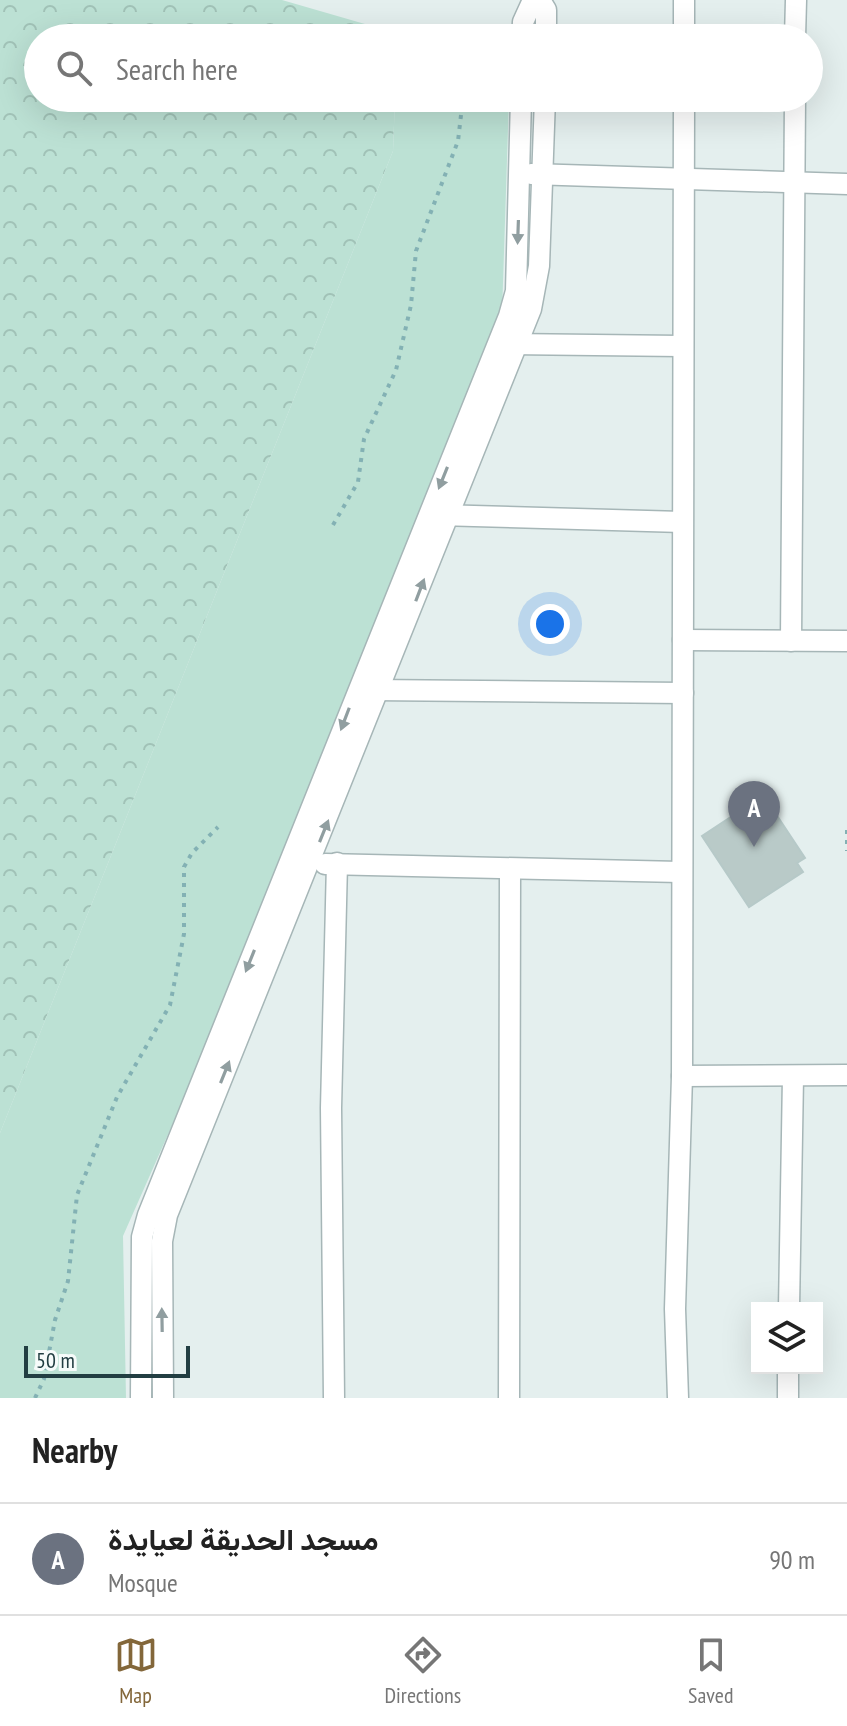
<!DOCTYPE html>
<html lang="en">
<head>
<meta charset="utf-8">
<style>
  body { margin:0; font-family:"PT Sans Narrow",Vazirmatn,sans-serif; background:#f2f2f2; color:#222 }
  .controls { position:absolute; right:24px; bottom:24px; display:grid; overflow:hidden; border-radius:0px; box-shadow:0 8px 32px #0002 }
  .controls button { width:72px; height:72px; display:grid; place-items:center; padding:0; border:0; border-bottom:2px solid #e0e0e0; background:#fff; color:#222; font:40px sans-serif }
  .scale { position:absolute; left:24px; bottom:20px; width:166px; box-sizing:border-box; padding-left:8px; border:4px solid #223e42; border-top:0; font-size:22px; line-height:28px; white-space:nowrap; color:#223e42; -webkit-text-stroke:6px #f6fbfa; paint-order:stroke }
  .you { position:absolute; left:550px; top:624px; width:28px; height:28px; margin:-20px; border:6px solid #fff; border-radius:50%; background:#1a73e8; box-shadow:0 0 0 12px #1a73e833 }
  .badge { display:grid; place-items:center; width:52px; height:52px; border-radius:50%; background:#83673a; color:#fff; font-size:26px; font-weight:700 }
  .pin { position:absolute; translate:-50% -66px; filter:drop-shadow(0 2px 4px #0008) }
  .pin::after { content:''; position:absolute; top:42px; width:28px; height:24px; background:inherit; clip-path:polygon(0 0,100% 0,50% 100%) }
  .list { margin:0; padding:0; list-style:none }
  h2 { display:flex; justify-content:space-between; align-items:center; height:104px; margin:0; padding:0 32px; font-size:34px }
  h2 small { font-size:26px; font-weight:400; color:#767676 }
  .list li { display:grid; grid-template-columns:52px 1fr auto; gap:24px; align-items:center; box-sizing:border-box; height:112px; padding:0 32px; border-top:2px solid #e0e0e0 }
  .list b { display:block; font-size:30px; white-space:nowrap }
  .list p { margin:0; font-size:26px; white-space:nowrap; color:#767676 }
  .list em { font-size:26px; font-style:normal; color:#767676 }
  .icon { flex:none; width:44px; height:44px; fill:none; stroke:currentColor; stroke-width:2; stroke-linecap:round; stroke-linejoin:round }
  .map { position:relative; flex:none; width:847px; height:1398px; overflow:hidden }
  .search { position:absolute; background:#fff; box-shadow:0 8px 32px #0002; left:24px; right:24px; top:24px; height:88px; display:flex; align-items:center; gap:20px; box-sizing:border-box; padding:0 28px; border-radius:44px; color:#767676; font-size:30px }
  .sheet { height:216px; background:#fff }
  nav { display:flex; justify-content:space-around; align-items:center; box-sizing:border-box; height:112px; border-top:2px solid #e0e0e0; background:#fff; font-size:22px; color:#767676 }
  nav a { display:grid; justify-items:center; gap:4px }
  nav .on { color:#83673a }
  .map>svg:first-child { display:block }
</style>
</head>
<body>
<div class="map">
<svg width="847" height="1398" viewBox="0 0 847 1398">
  <defs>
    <pattern id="forest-crowns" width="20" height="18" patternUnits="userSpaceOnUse" patternTransform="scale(2)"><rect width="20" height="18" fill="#bce1d4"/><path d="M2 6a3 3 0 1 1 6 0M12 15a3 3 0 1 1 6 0" fill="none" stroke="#a1c2b7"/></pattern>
  </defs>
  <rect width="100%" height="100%" fill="#e4efee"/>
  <polygon fill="url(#forest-crowns)" points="0,0 282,0 396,33 396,38 38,38 38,98 395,98 393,151 0,1133"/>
  <polygon fill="#bce1d4" points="395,98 509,98 502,314 270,904 123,1236 126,1398 0,1398 0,1133 393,151"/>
  <polygon fill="#b9cac8" stroke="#b6c9c8" stroke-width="2" points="755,801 760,807 768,802 805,858 797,863 803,872 749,907 702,836"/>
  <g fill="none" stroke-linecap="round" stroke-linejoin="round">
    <g stroke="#a6b6b7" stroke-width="23">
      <g id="street">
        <polyline points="540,0 546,10 546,38"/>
        <polyline points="522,38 523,22 533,0"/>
        <polyline points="684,38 684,0"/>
        <polyline points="795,38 796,0"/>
        <polyline points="531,174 847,184"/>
        <polyline points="505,344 681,346"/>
        <polyline points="438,515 682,522"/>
        <polyline points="683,640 847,641"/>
        <polyline points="791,641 795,98"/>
        <polyline points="371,690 683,693"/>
        <polyline points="325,864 680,872"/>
        <polyline points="682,1076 847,1075"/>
        <polyline points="789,1308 793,1077"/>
        <polyline points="141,1398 142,1237 148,1215 509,316 516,291 521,98"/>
        <polyline points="163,1398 162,1241 167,1215 531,309 539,266 545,98"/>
        <polyline points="334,1398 331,1108 337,863"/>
        <polyline points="509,1398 510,870"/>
        <polyline points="678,1398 675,1309 682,1076 684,98"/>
        <polyline points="788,1398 788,1368"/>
      </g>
    </g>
    <g stroke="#83b1b4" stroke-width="4" stroke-dasharray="4 6" stroke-linecap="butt">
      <polyline points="333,525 358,482 364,439 396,370 411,305 416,251 458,141 463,98"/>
      <polyline points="847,830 847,851"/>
      <polyline points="35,1398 44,1379 55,1320 68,1281 77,1195 117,1097 170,1005 184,934 184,867 192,853 218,827"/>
    </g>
    <use href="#street" stroke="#fff" stroke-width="20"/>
  </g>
  <defs><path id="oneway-solid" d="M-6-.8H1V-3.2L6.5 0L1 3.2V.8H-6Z" transform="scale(2)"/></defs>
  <g fill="#909ea0">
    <use href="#oneway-solid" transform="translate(518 232) rotate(92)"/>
    <use href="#oneway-solid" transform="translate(443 478) rotate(112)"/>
    <use href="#oneway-solid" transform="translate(420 590) rotate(-69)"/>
    <use href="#oneway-solid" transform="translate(345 719) rotate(111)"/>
    <use href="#oneway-solid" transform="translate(324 831) rotate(-68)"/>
    <use href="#oneway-solid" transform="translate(250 961) rotate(112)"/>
    <use href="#oneway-solid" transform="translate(225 1072) rotate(-68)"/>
    <use href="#oneway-solid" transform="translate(162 1320) rotate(-91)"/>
  </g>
</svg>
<div class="controls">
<button><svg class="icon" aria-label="layers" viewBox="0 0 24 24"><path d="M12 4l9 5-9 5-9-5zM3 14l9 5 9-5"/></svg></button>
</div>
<div class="scale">50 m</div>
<div class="you"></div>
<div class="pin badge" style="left:754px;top:847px;background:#6b7280">A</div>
<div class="search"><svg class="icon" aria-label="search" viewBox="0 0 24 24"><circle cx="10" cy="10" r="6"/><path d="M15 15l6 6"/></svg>Search here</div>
</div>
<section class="sheet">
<h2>Nearby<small></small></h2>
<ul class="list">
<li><span class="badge" style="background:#6b7280">A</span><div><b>مسجد الحديقة لعيايدة</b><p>Mosque</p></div><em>90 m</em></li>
</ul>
</section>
<nav>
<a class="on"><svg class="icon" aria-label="map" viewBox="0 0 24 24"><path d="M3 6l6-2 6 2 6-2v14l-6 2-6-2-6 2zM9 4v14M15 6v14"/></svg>Map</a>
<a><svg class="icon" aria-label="directions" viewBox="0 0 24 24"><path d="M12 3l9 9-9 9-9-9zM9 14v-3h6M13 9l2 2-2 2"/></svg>Directions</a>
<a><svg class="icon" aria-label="saved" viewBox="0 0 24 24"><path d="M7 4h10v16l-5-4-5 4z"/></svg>Saved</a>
</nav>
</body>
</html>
